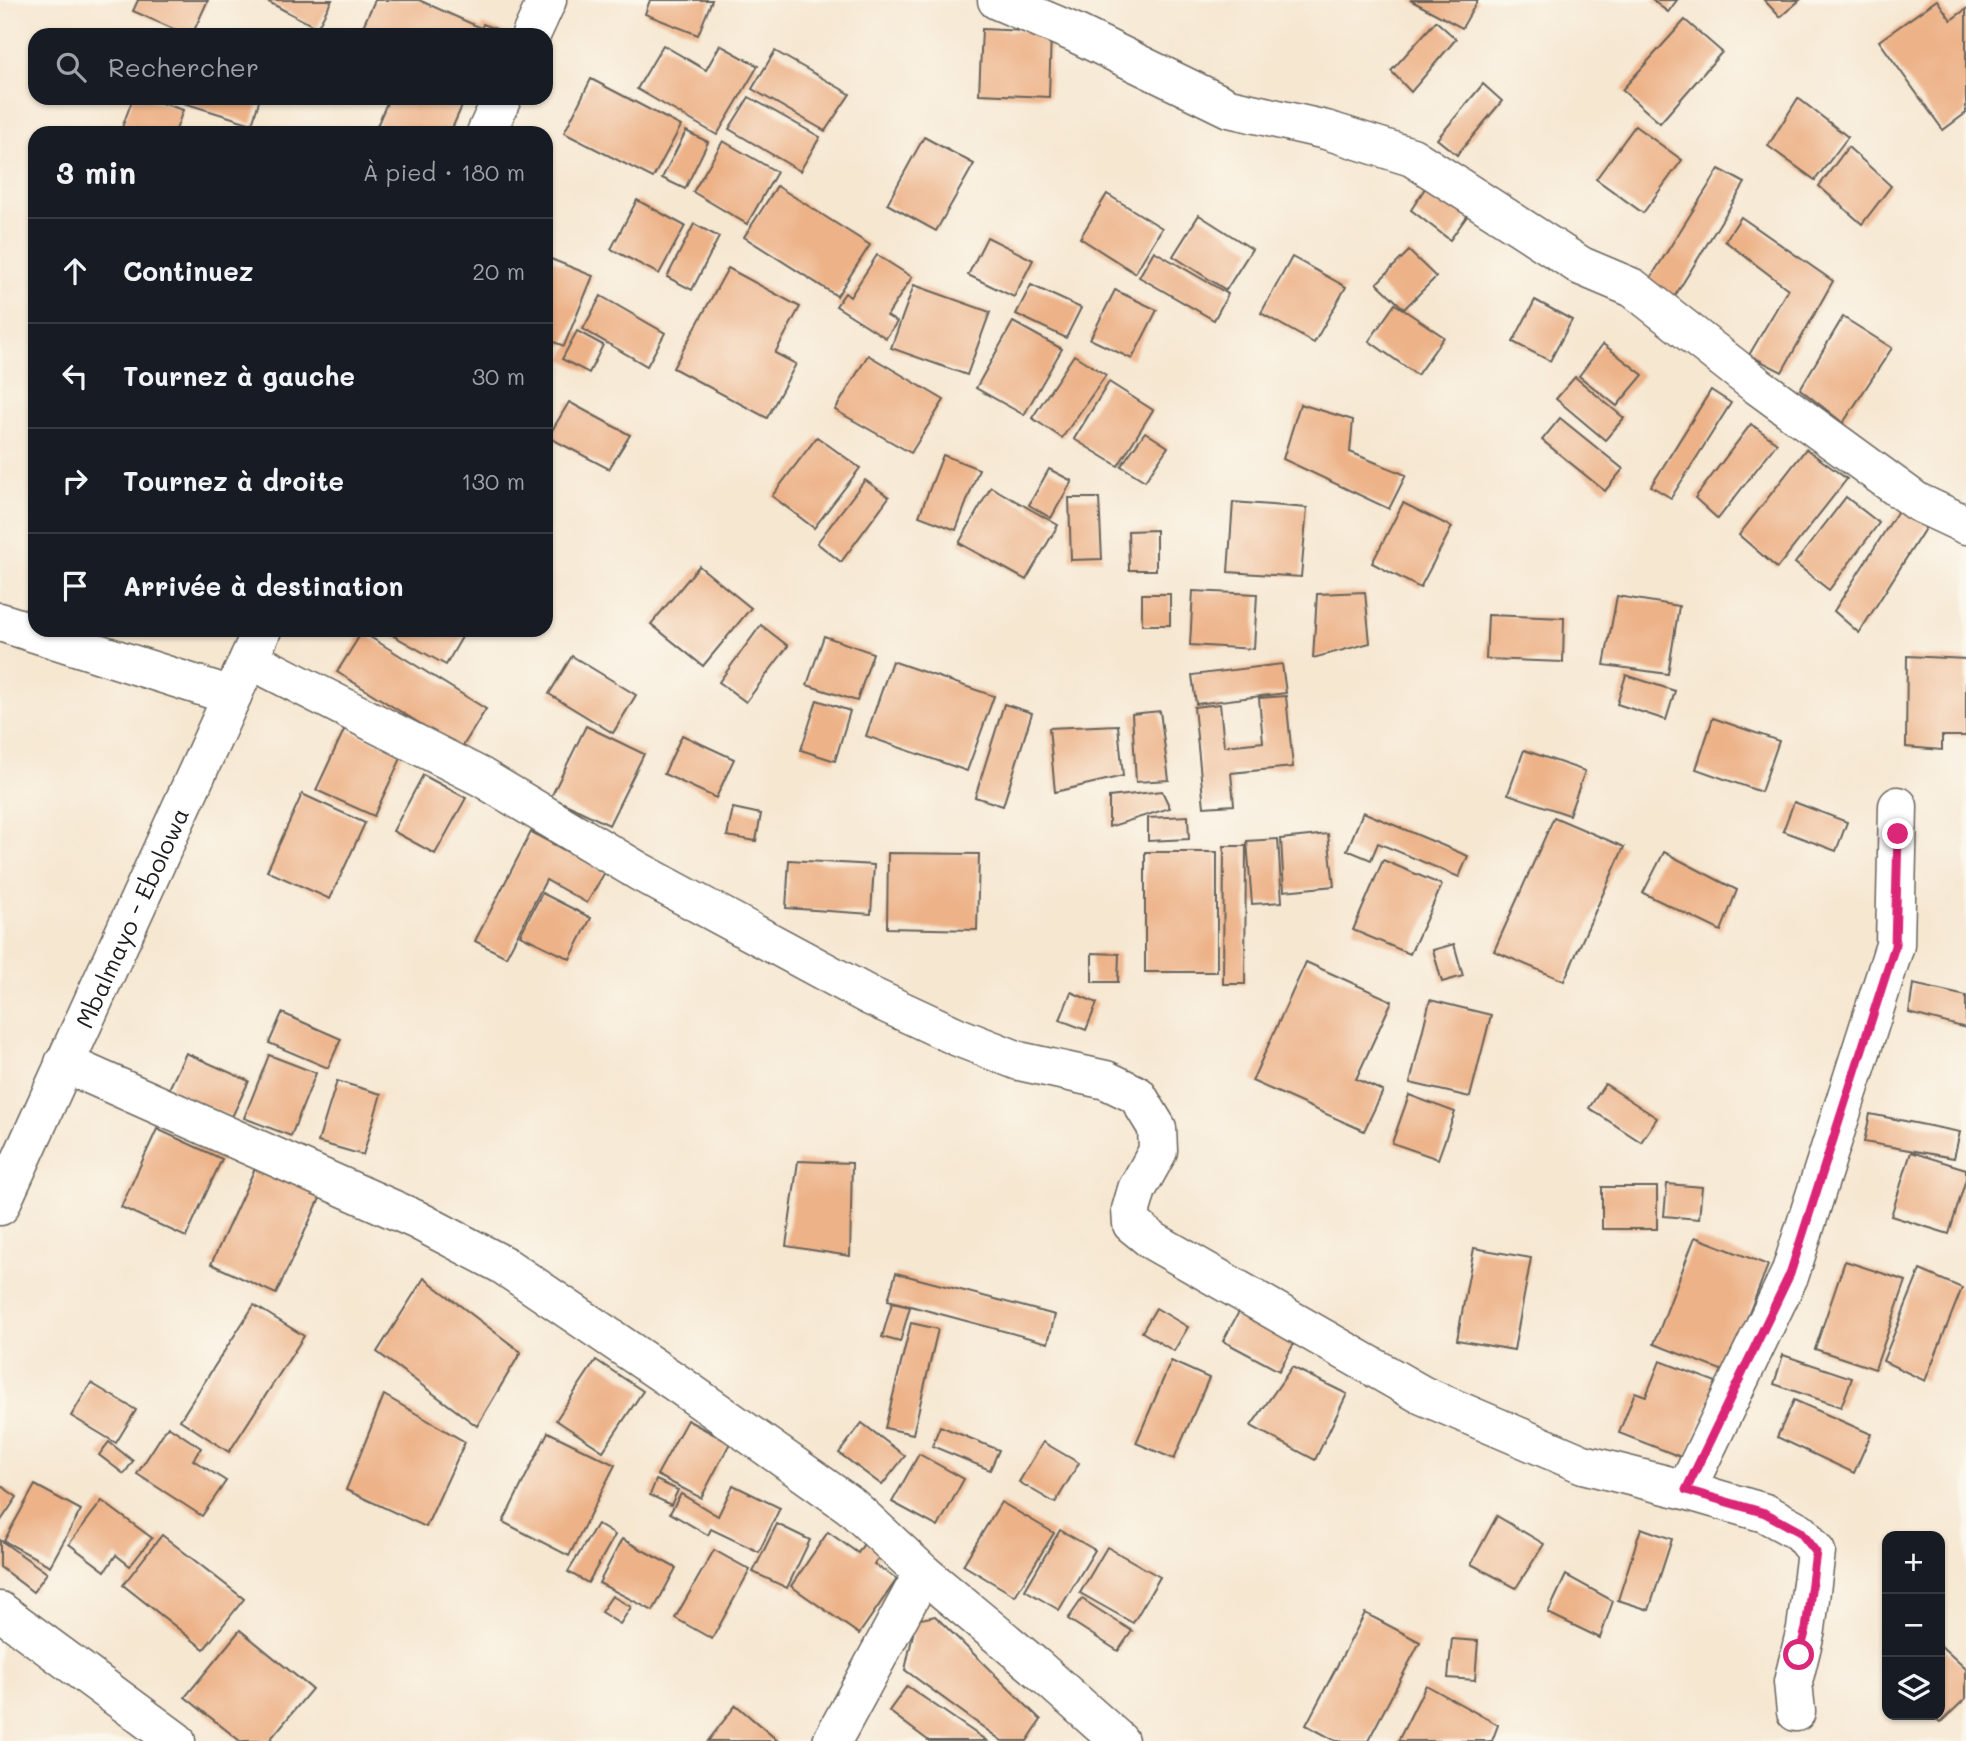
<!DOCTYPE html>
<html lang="fr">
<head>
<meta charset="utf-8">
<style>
  body { margin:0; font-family:Mali,sans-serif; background:#20242c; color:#f1f3f6 }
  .controls { position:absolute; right:21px; bottom:21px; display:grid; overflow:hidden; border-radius:14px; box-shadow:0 2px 5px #0004 }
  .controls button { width:63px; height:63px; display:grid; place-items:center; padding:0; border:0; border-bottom:2px solid #363941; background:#171b24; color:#f1f3f6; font:35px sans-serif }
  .stop { position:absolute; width:21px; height:21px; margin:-16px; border:5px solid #db2777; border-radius:50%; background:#fff }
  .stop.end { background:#db2777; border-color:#fff; box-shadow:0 2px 7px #0008 }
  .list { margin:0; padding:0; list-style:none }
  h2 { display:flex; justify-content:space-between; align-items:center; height:91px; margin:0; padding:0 28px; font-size:30px }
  h2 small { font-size:23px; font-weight:400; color:#9ea1a6 }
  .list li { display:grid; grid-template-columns:46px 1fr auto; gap:21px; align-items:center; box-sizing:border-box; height:105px; padding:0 28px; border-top:2px solid #363941 }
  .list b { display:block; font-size:26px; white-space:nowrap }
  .list em { font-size:23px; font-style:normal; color:#9ea1a6 }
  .icon { flex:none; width:38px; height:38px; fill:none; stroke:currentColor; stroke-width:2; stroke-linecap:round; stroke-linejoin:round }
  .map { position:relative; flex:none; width:1966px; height:1741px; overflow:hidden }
  .search { position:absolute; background:#171b24; box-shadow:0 2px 5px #0004; left:28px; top:28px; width:525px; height:77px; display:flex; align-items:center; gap:18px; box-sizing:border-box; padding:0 24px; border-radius:21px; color:#9ea1a6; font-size:26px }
  .panel { position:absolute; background:#171b24; box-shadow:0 2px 5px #0004; left:28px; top:126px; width:525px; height:511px; border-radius:21px }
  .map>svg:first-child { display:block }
</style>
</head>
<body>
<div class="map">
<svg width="1966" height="1741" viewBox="0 0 1966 1741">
  <rect width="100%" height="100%" fill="#fbf7ec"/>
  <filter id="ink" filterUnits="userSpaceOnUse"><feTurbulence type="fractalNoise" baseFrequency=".0143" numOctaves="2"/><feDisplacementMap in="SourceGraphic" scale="14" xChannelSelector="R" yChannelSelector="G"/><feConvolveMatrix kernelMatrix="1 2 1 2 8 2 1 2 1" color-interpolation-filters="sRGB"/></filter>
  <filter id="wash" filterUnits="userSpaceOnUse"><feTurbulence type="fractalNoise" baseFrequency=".00686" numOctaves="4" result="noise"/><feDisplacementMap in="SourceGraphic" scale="28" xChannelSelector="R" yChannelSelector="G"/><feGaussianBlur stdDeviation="1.57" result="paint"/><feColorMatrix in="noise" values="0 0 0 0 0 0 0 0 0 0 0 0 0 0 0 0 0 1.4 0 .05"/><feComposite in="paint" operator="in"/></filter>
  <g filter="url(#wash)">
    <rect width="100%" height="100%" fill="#f6e7d1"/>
    <g id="blocks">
      <g fill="#edb288">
        <polygon points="138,0 208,0 192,35 187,35 133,11"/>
        <polygon points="265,0 332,0 317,28"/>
        <polygon points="375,0 419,0 481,28 477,35 359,35"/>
        <polygon points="650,0 712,0 698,35 645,14"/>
        <polygon points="1410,0 1478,0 1462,28"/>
        <polygon points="1652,0 1677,0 1668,12"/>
        <polygon points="1764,0 1800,0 1780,17"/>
        <polygon points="1937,0 1951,20 1966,9 1966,113 1943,130 1879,41"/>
        <polygon points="1685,20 1722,52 1660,123 1622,90"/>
        <polygon points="1436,21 1456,39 1411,92 1391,71"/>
        <polygon points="483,24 511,35 479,35"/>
        <polygon points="982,29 1051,32 1049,97 979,94"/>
        <polygon points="663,45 706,70 720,45 758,66 717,135 637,89"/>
        <polygon points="775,51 850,94 825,131 752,89"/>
        <polygon points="591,79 681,126 653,178 564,133"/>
        <polygon points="1483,84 1502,101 1457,155 1437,139"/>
        <polygon points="749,97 820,137 800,171 729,129"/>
        <polygon points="133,98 146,98 183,110 175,133 120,133"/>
        <polygon points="186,98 260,98 252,124 184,103"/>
        <polygon points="389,98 443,98 462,106 450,133 374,133"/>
        <polygon points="1798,98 1848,137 1815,180 1768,146"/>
        <polygon points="1635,126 1682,160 1643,213 1596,179"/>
        <polygon points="686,131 708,142 685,189 662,178"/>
        <polygon points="924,137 974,164 936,231 887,204"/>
        <polygon points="723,141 777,172 747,224 693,192"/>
        <polygon points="1848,147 1891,186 1862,224 1819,186"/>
        <polygon points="1719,169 1745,183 1673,299 1648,282"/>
        <polygon points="1429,182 1470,212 1450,240 1411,210"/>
        <polygon points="777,186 870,245 837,296 744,237"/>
        <polygon points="1107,194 1162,228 1135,273 1080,238"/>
        <polygon points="637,200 685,226 659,274 611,249"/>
        <polygon points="1199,215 1252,249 1226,290 1173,256"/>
        <polygon points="1741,217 1833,281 1782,372 1749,355 1788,289 1725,241"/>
        <polygon points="694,224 719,237 692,290 667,277"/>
        <polygon points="987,237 1033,260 1014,297 968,275"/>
        <polygon points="1154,251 1228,294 1214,320 1139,277"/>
        <polygon points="1409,251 1436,277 1404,309 1377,283"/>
        <polygon points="877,255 912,277 887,316 897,322 886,338 836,306 845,293 850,297"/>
        <polygon points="546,257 593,276 564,346 546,339"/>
        <polygon points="1292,257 1346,287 1314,343 1261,313"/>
        <polygon points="728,268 800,307 775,353 796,364 767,418 673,368"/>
        <polygon points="914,285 990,312 967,375 891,348"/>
        <polygon points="1031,285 1081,308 1066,338 1016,314"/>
        <polygon points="1115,290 1157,310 1132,359 1090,339"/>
        <polygon points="601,296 665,333 647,366 583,329"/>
        <polygon points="1535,300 1572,320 1550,361 1513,342"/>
        <polygon points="1395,304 1444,337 1417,375 1369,341"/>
        <polygon points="1843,317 1892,348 1843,423 1800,389"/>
        <polygon points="1013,322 1062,349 1024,415 976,388"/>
        <polygon points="577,331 603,345 589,373 562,359"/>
        <polygon points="1603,344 1643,375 1617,406 1579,376"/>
        <polygon points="868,355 944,400 911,453 835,410"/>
        <polygon points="1074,355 1106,375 1062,438 1032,418"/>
        <polygon points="1575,377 1624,418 1605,440 1556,399"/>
        <polygon points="1109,382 1153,410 1118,466 1074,439"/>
        <polygon points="1711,390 1731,403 1671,498 1651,486"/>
        <polygon points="569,402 630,435 609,469 548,437"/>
        <polygon points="1300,404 1353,420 1350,452 1406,475 1389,509 1283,459"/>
        <polygon points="1560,418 1623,469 1605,491 1542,440"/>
        <polygon points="1751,424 1777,443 1718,519 1695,498"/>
        <polygon points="1145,432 1168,447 1145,481 1121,466"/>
        <polygon points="817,437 860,468 814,528 772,496"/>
        <polygon points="1806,449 1847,479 1777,568 1739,535"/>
        <polygon points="943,455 979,469 956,530 919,516"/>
        <polygon points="1049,469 1072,481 1051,518 1029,505"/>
        <polygon points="865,480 889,497 841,562 817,543"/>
        <polygon points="991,487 1058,525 1026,580 959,543"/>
        <polygon points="1846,497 1879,523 1829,590 1795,563"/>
        <polygon points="1069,498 1099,498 1102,559 1071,560"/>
        <polygon points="1233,502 1307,508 1301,577 1228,572"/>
        <polygon points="1403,503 1452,527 1420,588 1372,563"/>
        <polygon points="1901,506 1929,522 1859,633 1834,611"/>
        <polygon points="1156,530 1156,570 1129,570 1128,531"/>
        <polygon points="699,566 751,608 703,666 651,624"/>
        <polygon points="1193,591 1257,594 1254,649 1190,645"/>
        <polygon points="1365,592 1370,643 1313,658 1317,594"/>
        <rect x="1142" y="594" width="28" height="31"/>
        <polygon points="1617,596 1679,606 1668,674 1604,665"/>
        <polygon points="1488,615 1564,618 1563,662 1486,659"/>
        <polygon points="761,625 788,646 746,702 719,682"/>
        <polygon points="397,630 466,630 446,665 394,636"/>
        <polygon points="362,632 486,709 461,749 337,672"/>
        <polygon points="824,636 873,653 857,701 807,685"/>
        <polygon points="572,656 636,695 613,733 549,694"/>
        <polygon points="1907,656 1966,659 1966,736 1942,736 1942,750 1906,747"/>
        <polygon points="892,661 994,696 967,771 866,736"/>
        <polygon points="1282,664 1286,693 1196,704 1192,675"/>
        <polygon points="1626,675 1675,691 1666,720 1617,704"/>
        <polygon points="1286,696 1293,767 1231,773 1234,805 1204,807 1194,707 1220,704 1224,746 1263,742 1259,698"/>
        <polygon points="817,700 850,711 835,761 801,750"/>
        <polygon points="1004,704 1032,713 1003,806 975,797"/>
        <polygon points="1160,711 1169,780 1136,782 1132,714"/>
        <polygon points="1713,718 1779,741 1761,792 1696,769"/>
        <polygon points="1118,725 1123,776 1055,792 1049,728"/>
        <polygon points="586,726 644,754 609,825 551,797"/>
        <polygon points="345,728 403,754 374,816 316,790"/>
        <polygon points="682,735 734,759 716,798 664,774"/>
        <polygon points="1524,750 1585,771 1569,815 1508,794"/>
        <polygon points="423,775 466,798 435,854 393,831"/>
        <polygon points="1162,791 1170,808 1109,827 1109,797"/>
        <polygon points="302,794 365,823 330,899 267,871"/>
        <polygon points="1794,802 1847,822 1836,851 1783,831"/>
        <polygon points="733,808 761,814 756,841 727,836"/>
        <polygon points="1363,812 1468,856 1459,877 1378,843 1371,860 1347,850"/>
        <polygon points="1188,816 1189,839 1148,841 1148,818"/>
        <polygon points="1554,817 1624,847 1564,981 1494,951"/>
        <polygon points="531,832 605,872 587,903 546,880 506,957 475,941"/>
        <polygon points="1328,834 1334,886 1284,891 1281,839"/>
        <polygon points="1278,839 1282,902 1252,904 1247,841"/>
        <polygon points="1224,846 1246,846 1245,984 1223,984"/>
        <rect x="1145" y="852" width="72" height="120"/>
        <polygon points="1664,852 1737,890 1721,931 1643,893"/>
        <polygon points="888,853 979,854 977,930 887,928"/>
        <polygon points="789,860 874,865 871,914 786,908"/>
        <polygon points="1383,860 1442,885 1410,954 1353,930"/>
        <polygon points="542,893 591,918 570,959 520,935"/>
        <polygon points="1454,944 1463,976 1442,982 1433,950"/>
        <polygon points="1092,953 1119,954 1118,982 1092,982"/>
        <polygon points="1306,962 1392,1001 1356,1079 1383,1091 1364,1131 1252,1081"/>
        <polygon points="1913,984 1966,996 1966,1028 1909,1013"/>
        <polygon points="1071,992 1097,1003 1086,1030 1060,1020"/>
        <polygon points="1430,1000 1491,1015 1470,1097 1410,1083"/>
        <polygon points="282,1013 341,1039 328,1068 269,1043"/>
        <polygon points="186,1053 249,1081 232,1117 169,1089"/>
        <polygon points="269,1055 316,1073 291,1136 244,1118"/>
        <polygon points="337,1081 381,1094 363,1155 318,1142"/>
        <polygon points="1605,1084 1657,1118 1641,1142 1589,1108"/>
        <polygon points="1409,1095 1455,1112 1438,1159 1392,1143"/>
        <polygon points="1870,1114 1960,1132 1954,1158 1864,1142"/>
        <polygon points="157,1129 222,1159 186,1237 121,1207"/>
        <polygon points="1911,1152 1966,1169 1966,1179 1949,1234 1891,1216"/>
        <polygon points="798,1161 852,1163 850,1256 786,1246"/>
        <polygon points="257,1164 322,1194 276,1294 211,1264"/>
        <polygon points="1667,1184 1702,1187 1699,1219 1664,1216"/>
        <rect x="1602" y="1187" width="55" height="42"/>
        <polygon points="1695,1237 1768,1265 1726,1372 1654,1344"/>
        <polygon points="1474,1248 1531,1258 1514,1350 1457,1340"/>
        <polygon points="1845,1261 1906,1281 1875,1369 1815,1349"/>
        <polygon points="1920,1270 1962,1288 1925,1381 1883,1361"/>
        <polygon points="896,1273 1055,1315 1048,1343 888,1300"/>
        <polygon points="424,1278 521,1352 477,1426 377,1352"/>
        <polygon points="892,1303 910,1307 900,1342 882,1337"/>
        <polygon points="254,1305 304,1336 229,1452 180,1420"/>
        <polygon points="1156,1308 1188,1327 1174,1351 1142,1332"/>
        <polygon points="1241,1308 1297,1338 1279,1371 1223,1341"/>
        <polygon points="911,1323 938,1329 913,1434 885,1428"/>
        <polygon points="1783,1355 1852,1378 1841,1407 1774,1384"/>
        <polygon points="596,1360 643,1391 603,1451 556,1420"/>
        <polygon points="1171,1361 1209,1378 1174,1459 1136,1443"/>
        <polygon points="1660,1361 1716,1382 1686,1459 1619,1433 1635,1392 1646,1396"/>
        <polygon points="1292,1367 1347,1394 1315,1460 1251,1426"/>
        <polygon points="91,1383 136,1410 116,1443 71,1416"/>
        <polygon points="384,1395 465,1442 426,1527 346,1490"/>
        <polygon points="1794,1400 1871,1434 1854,1473 1777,1437"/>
        <polygon points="687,1420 730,1443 701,1498 657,1475"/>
        <polygon points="862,1423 905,1456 882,1485 839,1453"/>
        <polygon points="168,1426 201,1448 193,1460 226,1481 202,1516 137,1474"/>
        <polygon points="940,1426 999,1450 990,1470 932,1446"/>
        <polygon points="548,1432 615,1465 569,1556 503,1522"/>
        <polygon points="109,1442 133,1461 124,1474 99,1455"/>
        <polygon points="1043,1442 1079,1463 1055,1503 1019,1482"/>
        <polygon points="919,1454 964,1479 938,1527 892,1502"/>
        <polygon points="656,1480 678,1490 671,1505 650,1495"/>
        <polygon points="0,1485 17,1497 0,1522"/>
        <polygon points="35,1485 81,1510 50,1566 4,1541"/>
        <polygon points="733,1485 780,1508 759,1552 711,1529 708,1535 670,1513 681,1494 718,1516"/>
        <polygon points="102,1501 152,1538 130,1566 116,1555 105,1571 69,1544"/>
        <polygon points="1001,1502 1054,1533 1015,1596 963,1565"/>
        <polygon points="1497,1516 1544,1544 1516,1588 1471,1564"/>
        <polygon points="597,1524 615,1535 588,1583 568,1572"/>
        <polygon points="777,1524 810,1540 787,1588 753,1572"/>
        <polygon points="1641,1528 1672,1539 1649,1610 1618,1600"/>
        <polygon points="1060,1530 1095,1550 1059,1610 1025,1590"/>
        <polygon points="828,1532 858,1553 865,1542 882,1553 874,1564 897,1579 859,1634 791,1586"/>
        <polygon points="162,1535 244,1599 204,1649 123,1585"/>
        <polygon points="622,1539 676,1568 653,1611 599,1583"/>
        <polygon points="0,1540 47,1573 33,1592 0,1567"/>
        <polygon points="1107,1547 1160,1577 1133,1623 1080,1593"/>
        <polygon points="714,1550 750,1570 712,1639 675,1618"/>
        <polygon points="1566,1575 1613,1601 1600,1638 1548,1613"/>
        <polygon points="612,1596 631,1607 620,1624 601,1612"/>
        <polygon points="1082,1599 1132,1631 1118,1651 1068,1619"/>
        <polygon points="1365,1613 1420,1642 1368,1741 1336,1741 1306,1725"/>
        <polygon points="935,1616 1041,1720 1027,1741 1002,1741 905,1670 916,1620"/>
        <polygon points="240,1630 312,1689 269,1741 240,1741 185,1697"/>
        <polygon points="1452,1639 1478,1641 1475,1680 1448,1678"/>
        <polygon points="1940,1645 1966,1669 1966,1698 1940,1723 1930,1715 1940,1715"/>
        <polygon points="1426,1685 1498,1725 1492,1741 1398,1741"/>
        <polygon points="907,1686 987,1741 929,1741 889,1711"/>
        <polygon points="736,1705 778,1741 708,1741"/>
      </g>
    </g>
  </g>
  <g filter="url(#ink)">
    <use href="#blocks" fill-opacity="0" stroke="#68635b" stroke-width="2"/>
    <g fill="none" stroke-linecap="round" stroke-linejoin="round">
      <g stroke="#68635b" stroke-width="41">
        <g id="minor">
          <polyline points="997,0 1075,33 1229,108 1326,130 1412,157 1581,266 1633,288 1754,383 1917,502 1966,525"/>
          <polyline points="0,622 232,696"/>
          <polyline points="249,659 481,777 640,872 870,996 958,1037 1019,1061 1106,1080 1137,1095 1157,1128 1158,1151 1137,1189 1131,1210 1132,1224 1153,1241 1422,1395 1583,1464 1686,1490 1765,1513 1800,1532 1816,1552 1806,1629 1793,1682 1796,1712"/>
          <polyline points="64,1063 417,1220 503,1265 681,1386 851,1506 923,1573 832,1741"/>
          <polyline points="1686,1490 1790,1274 1895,945 1898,806"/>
          <polyline points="923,1573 1035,1666 1119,1741"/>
          <polyline points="0,1611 176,1741"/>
        </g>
      </g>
      <g stroke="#68635b" stroke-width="41">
        <g id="trunk">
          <polyline points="531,35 547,0"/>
          <polyline points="486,133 502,98"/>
          <path id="s1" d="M0,1206l262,-576"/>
        </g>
      </g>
      <use href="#minor" stroke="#fff" stroke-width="38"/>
      <use href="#trunk" stroke="#fff" stroke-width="38"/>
    </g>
  </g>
  <g fill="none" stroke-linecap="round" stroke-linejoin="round" filter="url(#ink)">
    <polyline stroke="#db2777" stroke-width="9" points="1799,1655 1806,1629 1816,1552 1800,1532 1765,1513 1686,1490 1790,1274 1895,946 1898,834"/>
  </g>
  <g text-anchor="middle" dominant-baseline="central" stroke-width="5" stroke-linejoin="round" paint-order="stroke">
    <g font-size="24" fill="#1c1c1c" stroke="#fbf7ec">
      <text stroke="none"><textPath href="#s1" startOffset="317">Mbalmayo - Ebolowa</textPath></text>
    </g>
  </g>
</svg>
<div class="controls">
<button>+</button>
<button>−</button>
<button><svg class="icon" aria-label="layers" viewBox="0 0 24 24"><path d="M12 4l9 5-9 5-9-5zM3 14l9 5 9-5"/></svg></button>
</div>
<div class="stop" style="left:1799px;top:1655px"></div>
<div class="stop end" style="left:1898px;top:834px"></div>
<div class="search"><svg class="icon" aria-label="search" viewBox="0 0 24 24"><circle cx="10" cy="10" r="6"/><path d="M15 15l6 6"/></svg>Rechercher</div>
<section class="panel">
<h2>3 min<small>À pied · 180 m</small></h2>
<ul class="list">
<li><svg class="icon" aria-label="ahead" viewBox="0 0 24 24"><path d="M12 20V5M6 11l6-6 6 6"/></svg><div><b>Continuez</b></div><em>20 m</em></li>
<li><svg class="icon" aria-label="left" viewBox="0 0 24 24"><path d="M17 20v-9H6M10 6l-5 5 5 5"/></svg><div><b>Tournez à gauche</b></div><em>30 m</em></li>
<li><svg class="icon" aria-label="right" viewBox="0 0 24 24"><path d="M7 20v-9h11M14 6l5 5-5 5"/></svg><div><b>Tournez à droite</b></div><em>130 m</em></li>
<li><svg class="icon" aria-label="arrive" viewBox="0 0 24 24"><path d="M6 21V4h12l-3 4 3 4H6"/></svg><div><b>Arrivée à destination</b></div></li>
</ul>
</section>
</div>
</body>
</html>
